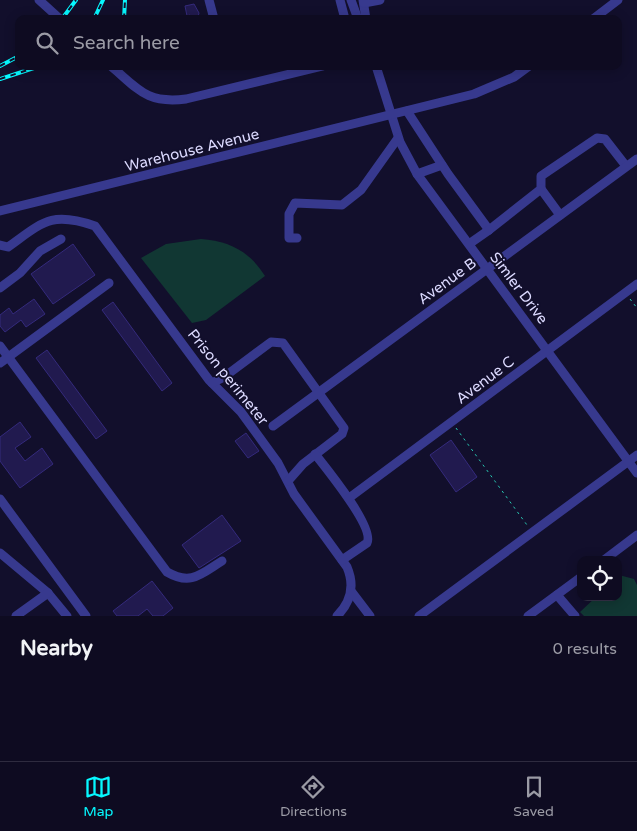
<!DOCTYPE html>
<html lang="en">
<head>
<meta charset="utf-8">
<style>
  body { margin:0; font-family:"Varela Round",sans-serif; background:#17142a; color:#f1f3f6 }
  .controls { position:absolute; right:15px; bottom:15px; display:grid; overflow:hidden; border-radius:10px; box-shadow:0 2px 12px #0003 }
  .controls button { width:45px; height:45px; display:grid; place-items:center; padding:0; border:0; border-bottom:1px solid #2e2b3f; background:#0e0b21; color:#f1f3f6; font:25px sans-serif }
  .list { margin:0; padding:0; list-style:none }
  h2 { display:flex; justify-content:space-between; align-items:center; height:65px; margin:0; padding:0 20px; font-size:21px }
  h2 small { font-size:16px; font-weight:400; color:#9b9ba5 }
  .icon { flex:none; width:28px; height:28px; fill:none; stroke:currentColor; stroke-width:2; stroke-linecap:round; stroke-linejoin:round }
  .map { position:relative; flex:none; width:637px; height:616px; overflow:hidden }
  .search { position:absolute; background:#0e0b21; box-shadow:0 2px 12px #0003; left:15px; right:15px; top:15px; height:55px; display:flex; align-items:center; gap:12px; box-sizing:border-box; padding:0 18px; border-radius:10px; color:#9b9ba5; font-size:19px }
  .sheet { height:145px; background:#0e0b21 }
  nav { display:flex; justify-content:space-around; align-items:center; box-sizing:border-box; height:70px; border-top:1px solid #2e2b3f; background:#0e0b21; font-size:14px; color:#9b9ba5 }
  nav a { display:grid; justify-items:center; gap:2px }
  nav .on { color:#06f8ff }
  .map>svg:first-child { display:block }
</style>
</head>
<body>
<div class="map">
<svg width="637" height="616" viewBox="0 0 637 616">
  <rect width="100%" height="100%" fill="#120f2c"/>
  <g fill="#113733">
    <path d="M201,239c29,2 49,13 64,37l-59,44 -14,3 -51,-65 25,-14z"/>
    <polygon points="619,575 634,579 637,585 637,616 584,616 580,612 596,597 618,597"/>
  </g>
  <g fill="#211a4f" stroke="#342a7c">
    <polygon points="194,4 199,13 198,17 191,18 190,15 187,16 185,6"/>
    <polygon points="73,244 95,275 53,304 31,274"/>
    <polygon points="34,299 45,314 26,327 21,320 5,332 0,326 0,315 9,308 13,314"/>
    <polygon points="113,302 172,383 162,391 102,310"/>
    <polygon points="47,350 107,431 96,439 36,358"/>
    <polygon points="20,422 31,437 15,448 25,461 42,448 53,464 20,488 0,461 0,437"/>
    <polygon points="246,433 259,451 248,458 235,441"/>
    <polygon points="451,440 477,477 456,492 430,455"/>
    <polygon points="222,515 241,541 199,568 182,545"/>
    <polygon points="152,581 173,608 163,616 153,616 147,609 138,616 117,616 113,611"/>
  </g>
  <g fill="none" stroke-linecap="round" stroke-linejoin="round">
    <g stroke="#27c6b1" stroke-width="1" stroke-dasharray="2.5 4" stroke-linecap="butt">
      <polyline points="630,299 637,308"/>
      <polyline points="456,428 527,525"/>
    </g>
    <g stroke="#37398e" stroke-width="9">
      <polyline points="39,0 60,19"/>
      <polyline points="209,0 214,19"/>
      <polyline points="340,0 345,19"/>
      <polyline points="351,0 358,19"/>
      <polyline points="363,0 366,19"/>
      <polyline points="364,3 380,0"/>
      <polyline points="593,19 618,0"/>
      <path d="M111,66c28,24 36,38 75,33l137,-33"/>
      <polyline points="376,66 400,142 417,174 637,473"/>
      <polyline points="407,111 448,174 489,230 541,189 541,176 597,138 605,139 626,166"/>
      <polyline points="417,174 442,165"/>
      <polyline points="541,189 560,215"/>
      <polyline points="0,211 474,94 514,77 529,66"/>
      <polyline points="297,238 289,238 289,214 295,203 342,205 361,190 398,138"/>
      <polyline points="469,244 489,230"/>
      <path d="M0,245l8,2c35,-25 43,-36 87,-21l114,154 32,32 37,51 16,31 53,73c8,19 4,35 -10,49"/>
      <polyline points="0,288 20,273 40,251 61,239"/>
      <path d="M0,346l167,226c24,14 34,2 55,-11"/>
      <polyline points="0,363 109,283"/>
      <polyline points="212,383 224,377 271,342 283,343 344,428 342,434 303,464 288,481"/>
      <polyline points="273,426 637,159"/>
      <path d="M315,454c11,14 60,74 52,89l-25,17"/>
      <polyline points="349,498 637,284"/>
      <polyline points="0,499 86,616"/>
      <polyline points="0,553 48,593 67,616"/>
      <polyline points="604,560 637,535"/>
      <polyline points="351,591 370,616"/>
      <polyline points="557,595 575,616"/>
      <polyline points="16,616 48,593"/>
      <polyline points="419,616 637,455"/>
      <polyline points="528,616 581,577"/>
    </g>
    <g stroke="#06f8ff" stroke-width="4">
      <g id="rail">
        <polyline points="62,19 76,0"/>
        <polyline points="94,19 103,0"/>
        <polyline points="124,19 125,0"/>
        <polyline points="0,66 19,56"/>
        <polyline points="0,79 40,66"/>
      </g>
    </g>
    <use href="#rail" stroke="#120f2c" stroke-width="2" stroke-dasharray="5.5" stroke-linecap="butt"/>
  </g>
  <g text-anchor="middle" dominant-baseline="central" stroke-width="4" stroke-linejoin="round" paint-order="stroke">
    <g font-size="15" fill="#dcdaff" stroke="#120f2c">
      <text transform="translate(192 150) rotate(-14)">Warehouse Avenue</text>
      <text transform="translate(447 281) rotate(-36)">Avenue B</text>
      <text transform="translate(519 288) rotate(53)">Simler Drive</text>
      <text transform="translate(228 377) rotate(51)">Prison perimeter</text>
      <text transform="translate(485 380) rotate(-37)">Avenue C</text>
    </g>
  </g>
</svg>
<div class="controls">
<button><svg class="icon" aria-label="locate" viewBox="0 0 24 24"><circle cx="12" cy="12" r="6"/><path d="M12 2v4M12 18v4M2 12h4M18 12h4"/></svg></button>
</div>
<div class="search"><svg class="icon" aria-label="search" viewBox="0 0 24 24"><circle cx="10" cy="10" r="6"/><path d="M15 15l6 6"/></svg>Search here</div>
</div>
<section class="sheet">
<h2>Nearby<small>0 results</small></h2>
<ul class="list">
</ul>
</section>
<nav>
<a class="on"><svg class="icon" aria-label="map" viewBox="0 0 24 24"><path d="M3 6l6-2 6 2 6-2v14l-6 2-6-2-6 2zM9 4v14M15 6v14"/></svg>Map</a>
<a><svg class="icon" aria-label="directions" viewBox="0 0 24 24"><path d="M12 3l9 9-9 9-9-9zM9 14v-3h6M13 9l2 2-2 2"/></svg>Directions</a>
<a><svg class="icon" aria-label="saved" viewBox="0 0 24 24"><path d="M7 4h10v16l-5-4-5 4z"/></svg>Saved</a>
</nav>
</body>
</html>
